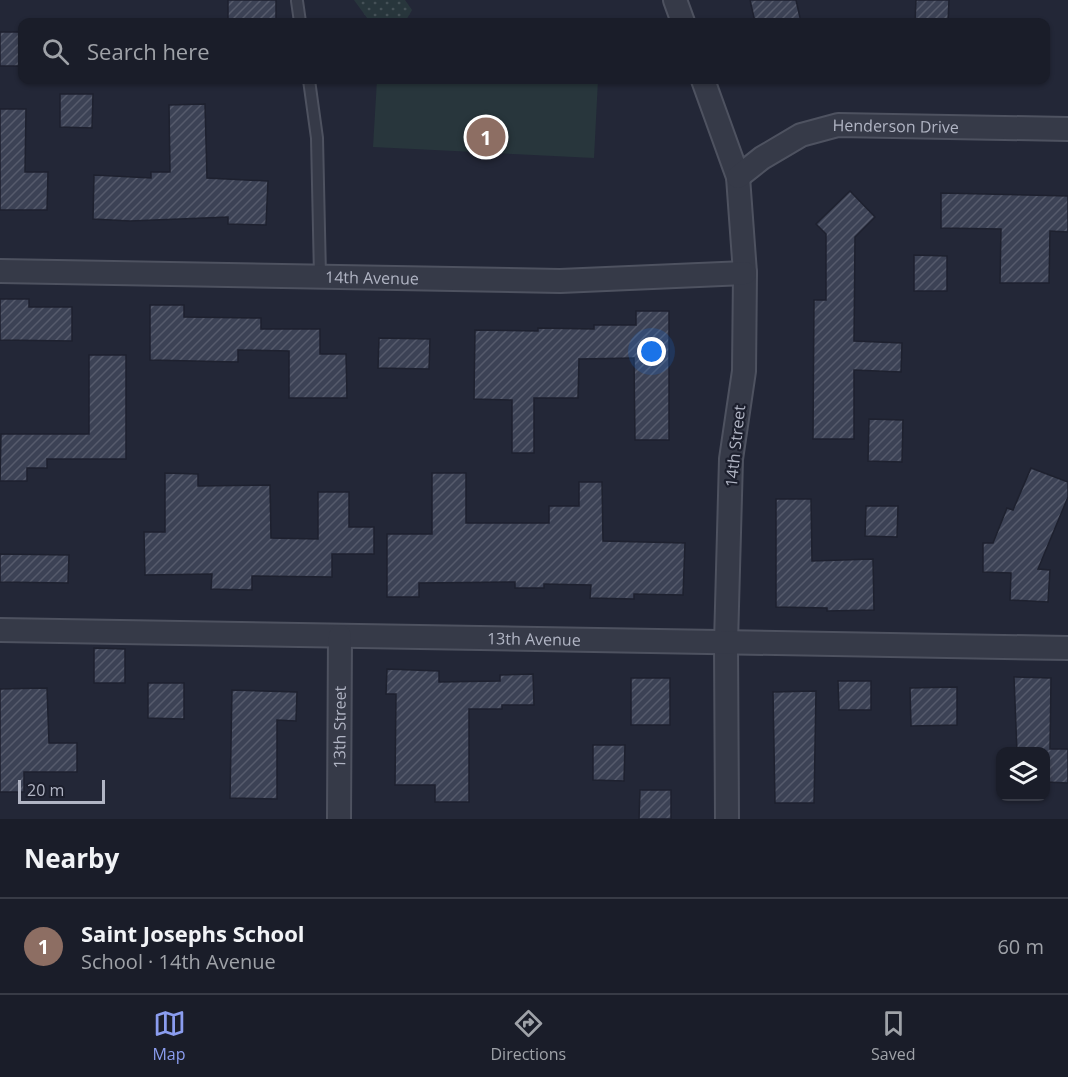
<!DOCTYPE html>
<html lang="en">
<head>
<meta charset="utf-8">
<style>
  body { margin:0; font-family:"Open Sans",sans-serif; background:#232631; color:#f1f3f6 }
  .controls { position:absolute; right:18px; bottom:18px; display:grid; overflow:hidden; border-radius:12px; box-shadow:0 2px 4px #0004 }
  .controls button { width:54px; height:54px; display:grid; place-items:center; padding:0; border:0; border-bottom:2px solid #383b46; background:#1a1d29; color:#f1f3f6; font:30px sans-serif }
  .scale { position:absolute; left:18px; bottom:15px; width:87px; box-sizing:border-box; padding-left:6px; border:3px solid #b1b5c4; border-top:0; font-size:16px; line-height:21px; white-space:nowrap; color:#b1b5c4; -webkit-text-stroke:4px #1c1f2d; paint-order:stroke }
  .you { position:absolute; left:652px; top:352px; width:21px; height:21px; margin:-15px; border:4px solid #fff; border-radius:50%; background:#1a73e8; box-shadow:0 0 0 9px #1a73e833 }
  .badge { display:grid; place-items:center; width:39px; height:39px; border-radius:50%; background:#8b9def; color:#fff; font-size:20px; font-weight:700 }
  .pin { position:absolute; translate:-50% -50%; border:3px solid #fff; box-shadow:0 2px 6px #0006 }
  .list { margin:0; padding:0; list-style:none }
  h2 { display:flex; justify-content:space-between; align-items:center; height:78px; margin:0; padding:0 24px; font-size:26px }
  h2 small { font-size:20px; font-weight:400; color:#9fa2a8 }
  .list li { display:grid; grid-template-columns:39px 1fr auto; gap:18px; align-items:center; box-sizing:border-box; height:96px; padding:0 24px; border-top:2px solid #383b46 }
  .list b { display:block; font-size:22px; white-space:nowrap }
  .list p { margin:0; font-size:20px; white-space:nowrap; color:#9fa2a8 }
  .list em { font-size:20px; font-style:normal; color:#9fa2a8 }
  .icon { flex:none; width:33px; height:33px; fill:none; stroke:currentColor; stroke-width:2; stroke-linecap:round; stroke-linejoin:round }
  .map { position:relative; flex:none; width:1068px; height:819px; overflow:hidden }
  .search { position:absolute; background:#1a1d29; box-shadow:0 2px 4px #0004; left:18px; right:18px; top:18px; height:66px; display:flex; align-items:center; gap:15px; box-sizing:border-box; padding:0 21px; border-radius:12px; color:#9fa2a8; font-size:22px }
  .sheet { height:174px; background:#1a1d29 }
  nav { display:flex; justify-content:space-around; align-items:center; box-sizing:border-box; height:84px; border-top:2px solid #383b46; background:#1a1d29; font-size:16px; color:#9fa2a8 }
  nav a { display:grid; justify-items:center; gap:3px }
  nav .on { color:#8b9def }
  .map>svg:first-child { display:block }
</style>
</head>
<body>
<div class="map">
<svg width="1068" height="819" viewBox="0 0 1068 819">
  <defs>
    <pattern id="grass-dots" width="8" height="8" patternUnits="userSpaceOnUse" patternTransform="scale(1.5)"><rect width="8" height="8" fill="#28363c"/><path d="M2 2h.1M6 6h.1" fill="none" stroke="#455157" stroke-width="1.8" stroke-linecap="round"/></pattern>
    <pattern id="building-hatch" width="6" height="6" patternUnits="userSpaceOnUse" patternTransform="scale(1.5)"><rect width="6" height="6" fill="#3c4255"/><path d="M-1 1l2-2M0 6l6-6M5 7l2-2" fill="none" stroke="#565b6c"/></pattern>
  </defs>
  <rect width="100%" height="100%" fill="#232737"/>
  <polygon fill="url(#grass-dots)" points="354,0 405,0 412,10 405,22 370,22"/>
  <polygon fill="#28363c" points="377,80 598,80 594,158 373,147"/>
  <g fill="url(#building-hatch)" stroke="#1e212f" stroke-width="1.5">
    <rect x="228" y="0" width="48" height="22"/>
    <polygon points="750,0 796,0 801,22 755,22"/>
    <polygon points="916,0 949,0 948,22 915,22"/>
    <rect x="0" y="32" width="22" height="34"/>
    <polygon points="60,94 93,94 92,128 60,127"/>
    <polygon points="205,104 207,178 268,181 266,225 228,224 228,217 130,221 93,219 94,175 151,178 151,172 170,172 169,105"/>
    <polygon points="0,109 26,109 25,172 48,172 47,210 0,210"/>
    <polygon points="850,191 875,217 855,237 854,341 902,343 901,372 854,370 854,439 813,439 814,300 826,300 826,234 816,224"/>
    <polygon points="941,193 1068,196 1068,232 1050,231 1049,283 1000,283 1001,229 941,228"/>
    <polygon points="914,255 947,256 947,291 914,291"/>
    <polygon points="0,299 29,299 29,307 72,307 72,341 0,340"/>
    <polygon points="150,305 184,305 184,317 261,318 261,329 320,329 320,354 346,354 347,398 289,398 289,351 238,350 238,362 150,360"/>
    <polygon points="636,311 669,311 669,440 635,440 634,358 579,359 578,398 534,398 534,453 512,453 512,400 474,399 475,330 538,331 538,328 594,329 594,325 636,325"/>
    <polygon points="379,338 430,339 429,369 378,368"/>
    <polygon points="89,355 126,355 126,459 47,459 47,468 27,468 27,481 0,481 1,434 89,434"/>
    <polygon points="869,419 903,420 902,462 868,461"/>
    <polygon points="1031,468 1068,482 1068,497 1038,569 1050,570 1048,602 1010,600 1011,573 983,572 983,543 993,543 1007,508 1013,510"/>
    <polygon points="165,473 198,474 198,486 270,485 271,538 318,539 318,492 349,492 349,527 374,527 374,554 332,554 332,577 252,576 252,590 211,589 212,574 145,575 144,532 165,532"/>
    <polygon points="432,473 466,473 466,523 549,523 549,506 579,506 579,482 602,482 603,541 685,543 683,595 634,594 634,599 590,598 591,585 544,584 544,588 515,588 515,582 419,583 419,597 387,597 387,534 432,534"/>
    <polygon points="776,499 811,499 812,561 873,559 874,610 827,611 827,608 776,607"/>
    <polygon points="866,506 898,506 897,537 865,536"/>
    <polygon points="0,554 69,555 68,583 0,582"/>
    <polygon points="94,648 125,649 125,683 94,683"/>
    <polygon points="387,669 439,671 439,682 500,681 500,675 533,674 534,705 502,705 502,709 469,709 469,802 435,802 435,785 395,785 396,694 386,694"/>
    <polygon points="1014,677 1051,678 1050,749 1068,749 1068,783 1046,782 1046,752 1017,752"/>
    <rect x="631" y="678" width="39" height="47"/>
    <polygon points="838,681 871,681 871,710 839,710"/>
    <polygon points="148,683 184,683 184,719 148,718"/>
    <polygon points="957,687 957,725 911,726 910,688"/>
    <polygon points="47,688 49,743 77,743 77,772 24,772 24,792 0,792 0,689"/>
    <polygon points="232,690 297,692 296,721 277,720 277,799 230,798"/>
    <polygon points="816,691 814,803 775,803 773,692"/>
    <polygon points="593,745 625,745 624,781 593,780"/>
    <polygon points="640,790 671,790 671,819 639,819"/>
  </g>
  <g fill="none" stroke-linecap="round" stroke-linejoin="round">
    <g stroke="#4e5260" stroke-width="14">
      <g id="lane">
        <polyline points="297,1 300,22"/>
        <polyline points="309,80 317,138 320,276"/>
      </g>
    </g>
    <g stroke="#4e5260" stroke-width="26">
      <g id="street">
        <polyline points="675,0 683,22"/>
        <polyline points="703,80 738,177 745,273 744,371 731,459 726,643 727,819"/>
        <path id="s1" d="M738,177l24,-19 39,-23 37,-10 230,4"/>
        <path id="s2" d="M0,271l560,10 185,-8"/>
        <path id="s3" d="M0,630l1068,18"/>
        <path id="s4" d="M339,819l1,-183"/>
      </g>
    </g>
    <use href="#lane" stroke="#363a48" stroke-width="10"/>
    <use href="#street" stroke="#363a48" stroke-width="22"/>
  </g>
  <g text-anchor="middle" dominant-baseline="central" stroke-width="4.5" stroke-linejoin="round" paint-order="stroke">
    <g font-size="16" fill="#b1b5c4" stroke="#1c1f2d">
      <text stroke="none"><textPath href="#s1" startOffset="172">Henderson Drive</textPath></text>
      <text stroke="none"><textPath href="#s2" startOffset="372">14th Avenue</textPath></text>
      <text transform="translate(735 446) rotate(-84)">14th Street</text>
      <text stroke="none"><textPath href="#s3" startOffset="534">13th Avenue</textPath></text>
      <text stroke="none"><textPath href="#s4" startOffset="92">13th Street</textPath></text>
    </g>
  </g>
</svg>
<div class="controls">
<button><svg class="icon" aria-label="layers" viewBox="0 0 24 24"><path d="M12 4l9 5-9 5-9-5zM3 14l9 5 9-5"/></svg></button>
</div>
<div class="scale">20 m</div>
<div class="you"></div>
<div class="pin badge" style="left:486px;top:137px;background:#8d6e63">1</div>
<div class="search"><svg class="icon" aria-label="search" viewBox="0 0 24 24"><circle cx="10" cy="10" r="6"/><path d="M15 15l6 6"/></svg>Search here</div>
</div>
<section class="sheet">
<h2>Nearby<small></small></h2>
<ul class="list">
<li><span class="badge" style="background:#8d6e63">1</span><div><b>Saint Josephs School</b><p>School · 14th Avenue</p></div><em>60 m</em></li>
</ul>
</section>
<nav>
<a class="on"><svg class="icon" aria-label="map" viewBox="0 0 24 24"><path d="M3 6l6-2 6 2 6-2v14l-6 2-6-2-6 2zM9 4v14M15 6v14"/></svg>Map</a>
<a><svg class="icon" aria-label="directions" viewBox="0 0 24 24"><path d="M12 3l9 9-9 9-9-9zM9 14v-3h6M13 9l2 2-2 2"/></svg>Directions</a>
<a><svg class="icon" aria-label="saved" viewBox="0 0 24 24"><path d="M7 4h10v16l-5-4-5 4z"/></svg>Saved</a>
</nav>
</body>
</html>
